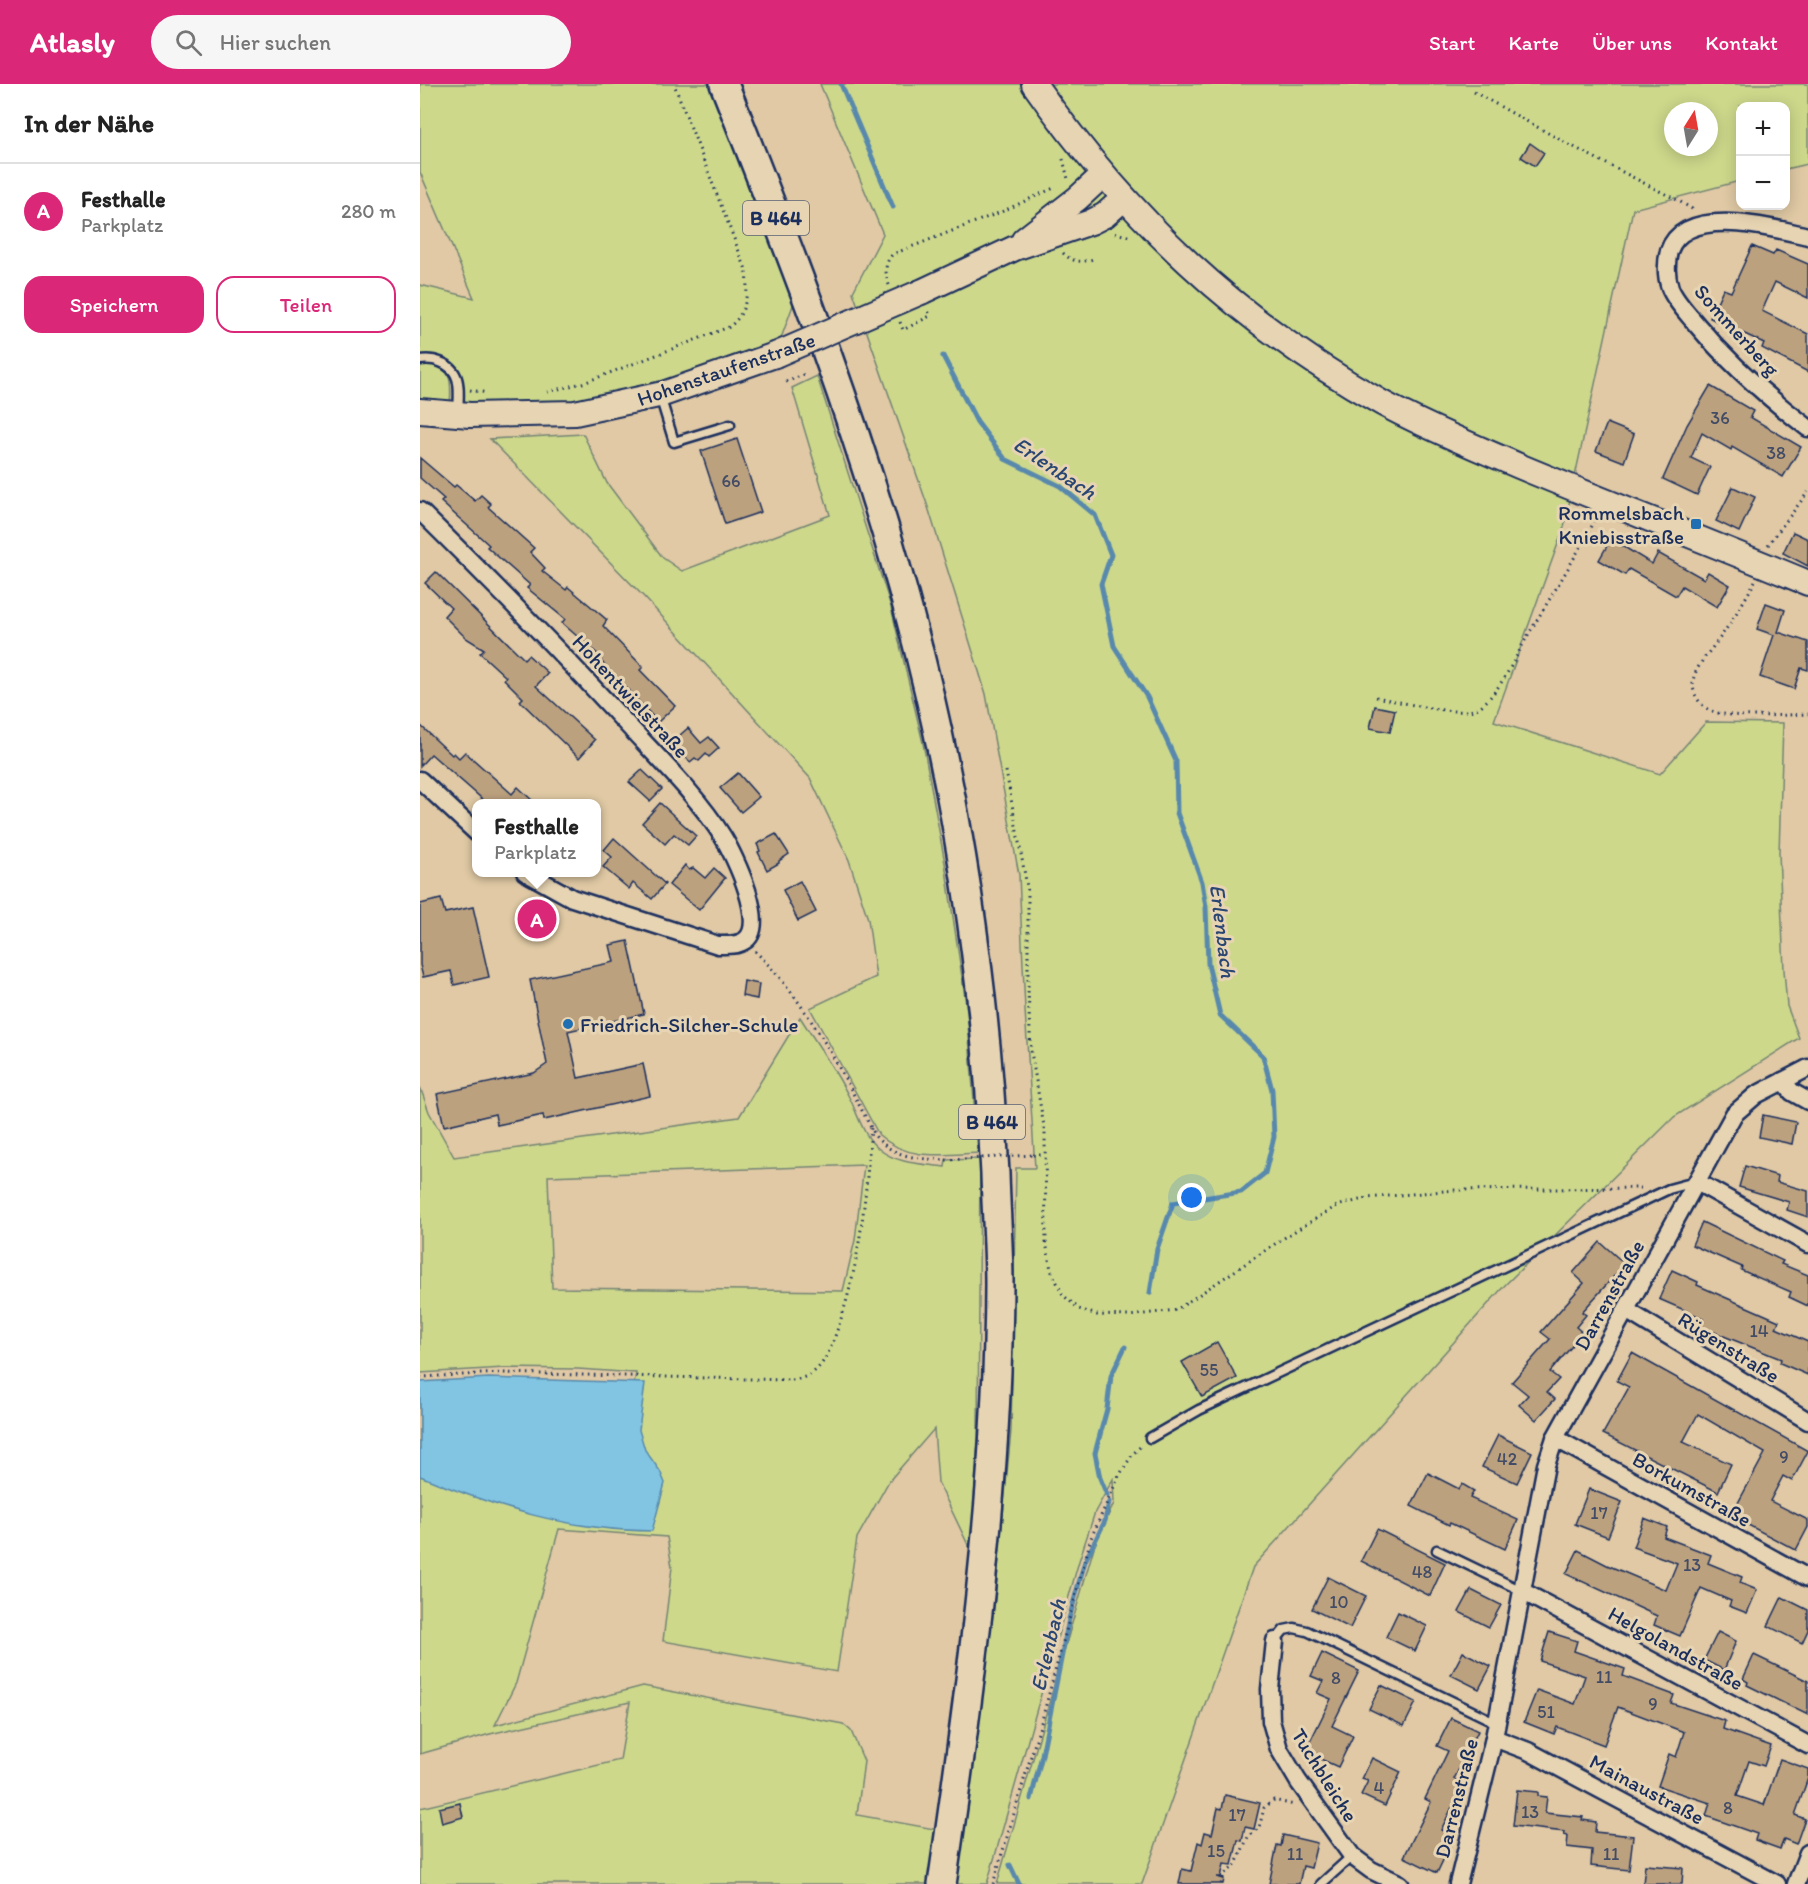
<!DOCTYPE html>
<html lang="de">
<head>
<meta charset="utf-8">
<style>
  body { margin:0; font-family:Itim,sans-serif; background:#f6f6f6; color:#222 }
  .controls { position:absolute; right:18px; top:18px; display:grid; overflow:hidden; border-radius:12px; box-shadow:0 3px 15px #0003 }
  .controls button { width:54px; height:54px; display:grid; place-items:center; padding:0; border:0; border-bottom:2px solid #e0e0e0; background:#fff; color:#222; font:30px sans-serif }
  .compass { position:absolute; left:1244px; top:18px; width:54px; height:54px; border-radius:50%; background:#fff; box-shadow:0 3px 15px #0003; rotate:11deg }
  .you { position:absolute; left:772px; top:1114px; width:21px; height:21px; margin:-15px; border:4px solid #fff; border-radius:50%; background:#1a73e8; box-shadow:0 0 0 9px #1a73e833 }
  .badge { display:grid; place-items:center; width:39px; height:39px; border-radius:50%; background:#db2777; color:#fff; font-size:20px; font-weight:700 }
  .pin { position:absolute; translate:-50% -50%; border:3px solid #fff; box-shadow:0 2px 6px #0006 }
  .popup { position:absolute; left:52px; top:715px; width:129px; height:78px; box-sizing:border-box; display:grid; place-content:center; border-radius:12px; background:#fff; filter:drop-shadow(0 2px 4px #0005); font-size:20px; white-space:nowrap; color:#767676 }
  .popup b { font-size:22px; color:#222 }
  .popup::after { content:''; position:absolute; left:50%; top:100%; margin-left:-12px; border:12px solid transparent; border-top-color:#fff }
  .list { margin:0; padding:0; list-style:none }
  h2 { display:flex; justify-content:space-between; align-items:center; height:78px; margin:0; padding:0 24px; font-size:26px }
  h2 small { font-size:20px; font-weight:400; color:#767676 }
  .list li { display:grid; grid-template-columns:39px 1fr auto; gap:18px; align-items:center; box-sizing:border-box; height:96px; padding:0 24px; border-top:2px solid #e0e0e0 }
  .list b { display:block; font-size:22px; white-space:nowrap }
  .list p { margin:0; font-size:20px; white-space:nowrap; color:#767676 }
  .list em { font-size:20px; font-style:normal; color:#767676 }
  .actions { display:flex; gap:12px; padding:18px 24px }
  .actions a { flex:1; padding:14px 0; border:2px solid #db2777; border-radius:18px; text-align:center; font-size:21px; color:#db2777 }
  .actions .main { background:#db2777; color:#fff }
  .icon { flex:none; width:33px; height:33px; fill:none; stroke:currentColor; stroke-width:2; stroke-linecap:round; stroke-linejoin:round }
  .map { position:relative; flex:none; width:1388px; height:1800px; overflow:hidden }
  header { display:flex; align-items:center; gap:36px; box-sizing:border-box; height:84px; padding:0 30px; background:#db2777; color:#fff }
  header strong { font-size:28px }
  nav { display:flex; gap:33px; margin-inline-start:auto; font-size:21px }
  .search { width:420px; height:54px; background:#f6f6f6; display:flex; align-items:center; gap:15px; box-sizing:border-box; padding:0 21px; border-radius:33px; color:#767676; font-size:22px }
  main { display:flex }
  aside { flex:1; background:#fff }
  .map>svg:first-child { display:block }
</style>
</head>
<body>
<header>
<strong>Atlasly</strong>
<div class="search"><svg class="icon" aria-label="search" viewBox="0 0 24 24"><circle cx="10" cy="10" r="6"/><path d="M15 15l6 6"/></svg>Hier suchen</div>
<nav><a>Start</a><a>Karte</a><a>Über uns</a><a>Kontakt</a></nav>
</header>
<main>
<aside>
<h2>In der Nähe<small></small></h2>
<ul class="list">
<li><span class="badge">A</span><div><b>Festhalle</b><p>Parkplatz</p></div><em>280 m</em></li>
</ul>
<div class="actions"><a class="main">Speichern</a><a>Teilen</a></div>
</aside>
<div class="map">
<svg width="1388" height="1800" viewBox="0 0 1388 1800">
  <rect width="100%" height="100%" fill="#e0c9a4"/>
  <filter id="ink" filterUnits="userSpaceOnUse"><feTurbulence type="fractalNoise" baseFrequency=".0167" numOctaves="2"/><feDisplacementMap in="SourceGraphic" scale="12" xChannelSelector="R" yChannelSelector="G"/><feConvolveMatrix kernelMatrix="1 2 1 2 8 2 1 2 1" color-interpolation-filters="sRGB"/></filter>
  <g filter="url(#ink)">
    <g fill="#cdd88b" stroke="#748474" stroke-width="1.5" fill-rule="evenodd">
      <polygon points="0,0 304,0 381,199 355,271 243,310 38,331 34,286 0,276 0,201 54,214 0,88"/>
      <path d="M400,0h988v80l-22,5v-63h-46v75l-107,28 -69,318 -70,194 166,53 46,-52 77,1 -4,130 5,117 3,36 12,32 -125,79 -169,168 -252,282 -111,317h-145l97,-337 20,-44 -1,-24 -18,33 -16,49 -92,323h-32l40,-285 16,-168 5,-263h19l-10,-158 -6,-135 -33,-181 -58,-187 -75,-215 30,-58zM1253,27h36v36h-36z"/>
      <path d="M13,280c21,6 18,23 17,42l-30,-7v-34z"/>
      <path d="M397,292l74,231 32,136 22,120 22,148 11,142c-37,2 -70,8 -99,-18l-69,-127 66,-31 -8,-58 -19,-59 -39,-82 -165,-180 -155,-159 93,-5 24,49 56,75 19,13 148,-56 -38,-127z"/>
      <path d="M380,933c17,27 35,52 49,80 9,17 14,40 30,52 17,15 45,15 66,18l1,-7 34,-1 -2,278 -7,114 -33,-69 -4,-53 -45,52 -32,57 -20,134 -174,-31 9,-74 -5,-30 -108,-8 -43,154 -21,42 148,-39 200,38 8,7 13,30 -7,54 83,15 -10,54h-510v-76l200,-48 10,-58 -140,32 -70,20v-370h214l2,-11 -58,-4 -74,-1 -84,5v-286l9,25 25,45 285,-40zM444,1081l-9,75 -12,51 -291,-3 -4,-112z"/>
    </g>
    <path fill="#81c5e2" stroke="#5889ad" stroke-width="1.5" d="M69,1294l156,5 -6,47 6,20 15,21 5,12 -13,48c-81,0 -158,-24 -232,-55v-94z"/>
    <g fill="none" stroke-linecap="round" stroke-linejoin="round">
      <g stroke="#5889ad" stroke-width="5">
        <polyline points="421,0 473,123"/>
        <polyline points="523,272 557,338 585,375 640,402 675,431 691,471 681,500 694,562 727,613 756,677 757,729 782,798 786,823 788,880 800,931 843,972 852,1006 854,1053 845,1089 821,1108 753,1119 737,1165 730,1209"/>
        <polyline points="687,1411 680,1394 675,1369 687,1325 691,1292 705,1263"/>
        <polyline points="611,1715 622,1671 649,1535 665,1477 685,1437 689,1418"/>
        <polyline points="590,1781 599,1800"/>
      </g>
    </g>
    <g fill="#bca17e" stroke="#1b2f5e" stroke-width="1.5">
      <polygon points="1110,59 1124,69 1115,82 1101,73"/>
      <polygon points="1332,162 1353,171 1356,166 1388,180 1388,214 1355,198 1342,227 1388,250 1388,288 1342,264 1344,259 1290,234 1303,205 1311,208"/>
      <polygon points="1290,302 1333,327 1330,333 1381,363 1363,393 1312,363 1311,366 1282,349 1271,374 1290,383 1277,411 1243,395 1267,341"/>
      <polygon points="1187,339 1214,350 1204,378 1176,367"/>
      <polygon points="317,355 341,428 305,440 281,367"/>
      <polygon points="0,374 34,403 36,401 55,417 61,411 71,420 68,423 114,464 110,468 125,484 122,487 146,506 148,503 187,536 183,542 223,583 220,586 255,622 238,638 180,576 182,574 142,539 145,535 107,504 110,501 67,463 69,461 58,451 21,418 24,415 0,394"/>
      <polygon points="1313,403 1335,413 1319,448 1296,437"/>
      <polygon points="1373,448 1388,455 1388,482 1363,469"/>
      <polygon points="1191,455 1232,480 1238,469 1284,495 1288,488 1310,501 1297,523 1262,502 1256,512 1209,485 1205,491 1179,476"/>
      <polygon points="16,488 104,575 108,571 128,589 116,602 175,656 159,674 100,617 103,614 84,595 86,593 60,569 64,565 46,554 24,532 31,524 5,499"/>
      <polygon points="1346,519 1365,526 1358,548 1388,558 1388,586 1381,584 1374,605 1340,593 1354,551 1337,545"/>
      <polygon points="955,622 975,626 970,648 950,644"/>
      <polygon points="0,641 32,671 34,669 39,674 45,668 92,710 98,703 116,720 68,720 11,670 0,682"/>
      <polygon points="268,644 281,659 289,653 299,664 289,673 286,670 279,677 275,674 270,678 252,658"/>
      <polygon points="222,686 242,705 230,717 209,698"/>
      <polygon points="318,689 339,713 321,728 300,704"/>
      <polygon points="240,719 276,752 268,761 254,750 245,760 222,739"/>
      <polygon points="356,750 369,770 359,777 359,779 347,786 338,768 340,767 337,760"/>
      <polygon points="194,754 245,800 232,815 213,799 209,805 183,783 192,773 184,766"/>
      <polygon points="265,781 269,786 273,784 285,794 294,784 305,794 279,826 249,801"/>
      <polygon points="380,797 396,828 378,837 363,806"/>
      <polygon points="21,815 25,829 53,823 69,893 34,901 31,887 3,893 0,881 0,820"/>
      <polygon points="208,857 224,930 148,947 158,994 223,980 230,1012 124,1036 123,1031 77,1041 75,1030 24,1042 17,1010 114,989 127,980 110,896 194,878 190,861"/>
      <polygon points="324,897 339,900 337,915 322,912"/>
      <polygon points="1343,1031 1376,1038 1372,1060 1339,1053"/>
      <polygon points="1325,1082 1358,1092 1357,1098 1388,1107 1388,1133 1367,1126 1369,1118 1319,1103"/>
      <polygon points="1282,1138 1363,1177 1361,1180 1388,1191 1388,1222 1369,1213 1371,1208 1321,1186 1322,1183 1272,1161"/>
      <polygon points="1180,1158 1205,1180 1162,1228 1166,1231 1156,1243 1163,1249 1130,1288 1139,1295 1127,1308 1135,1315 1116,1336 1099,1321 1108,1311 1092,1298 1130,1255 1121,1248 1164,1199 1153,1189"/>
      <polygon points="1252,1186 1278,1198 1277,1201 1359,1237 1356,1244 1388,1258 1388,1291 1360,1279 1361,1275 1279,1242 1283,1234 1239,1215"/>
      <polygon points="797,1258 817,1294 782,1313 762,1278"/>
      <polygon points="1212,1269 1388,1367 1372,1397 1363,1392 1350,1417 1388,1436 1388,1443 1376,1466 1311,1432 1345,1369 1278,1330 1263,1358 1311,1380 1298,1408 1183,1350 1209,1303 1197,1297"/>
      <polygon points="1078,1351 1112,1368 1097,1399 1062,1383"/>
      <polygon points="1008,1389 1039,1405 1042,1400 1054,1407 1050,1414 1098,1436 1085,1465 1030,1439 1029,1441 991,1422"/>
      <polygon points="1169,1405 1202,1418 1188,1453 1155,1440"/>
      <polygon points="1224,1434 1247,1443 1244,1453 1291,1471 1288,1479 1322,1493 1320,1499 1337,1506 1327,1529 1309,1522 1311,1517 1281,1504 1260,1552 1234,1541 1237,1532 1146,1490 1158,1466 1187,1481 1246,1506 1257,1479 1213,1463"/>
      <polygon points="957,1445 1025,1479 1010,1512 941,1477"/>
      <polygon points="908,1493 946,1512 930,1544 892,1525"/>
      <polygon points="1051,1506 1081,1521 1069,1543 1039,1528"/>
      <polygon points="1362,1513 1388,1526 1388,1546 1382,1559 1348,1542"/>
      <polygon points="978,1528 1007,1542 995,1567 966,1553"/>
      <polygon points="1129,1548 1157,1557 1154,1567 1205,1585 1203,1592 1254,1611 1251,1619 1305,1637 1303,1645 1351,1662 1344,1682 1329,1677 1317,1712 1344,1721 1360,1675 1388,1685 1388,1694 1375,1731 1385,1735 1376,1760 1364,1755 1360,1765 1335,1756 1337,1750 1286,1732 1290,1719 1238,1702 1249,1670 1256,1673 1264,1648 1198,1623 1184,1661 1137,1643 1134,1650 1104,1638 1117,1606 1155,1620 1165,1592 1120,1577"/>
      <polygon points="1298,1548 1316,1557 1304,1586 1284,1576"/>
      <polygon points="1043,1568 1071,1582 1059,1605 1031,1591"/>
      <polygon points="902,1569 939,1587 912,1642 933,1652 918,1683 885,1668 911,1615 897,1609 903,1597 891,1592"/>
      <polygon points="1334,1571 1388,1597 1388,1631 1327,1601 1328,1598 1323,1595"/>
      <polygon points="961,1601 996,1618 984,1642 949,1625"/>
      <polygon points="1031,1634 1058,1647 1034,1695 1044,1699 1021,1746 1034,1753 1017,1789 984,1773 1011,1718 1005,1715 1028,1667 1017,1662"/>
      <polygon points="952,1674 981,1688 965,1722 941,1711 948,1697 942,1695"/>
      <polygon points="1097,1706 1118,1708 1118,1712 1127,1713 1125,1729 1163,1733 1162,1736 1176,1738 1175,1748 1213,1752 1209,1786 1171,1782 1172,1766 1147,1763 1148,1752 1144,1751 1145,1748 1093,1742"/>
      <polygon points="805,1711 840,1719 834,1745 825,1743 822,1757 818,1756 812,1781 804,1780 801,1793 797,1793 804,1795 803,1800 759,1800 762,1785 771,1787 778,1758 782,1760 785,1748 792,1750 798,1724 802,1725"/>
      <polygon points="40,1719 43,1733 22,1739 19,1724"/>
      <polygon points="863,1751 897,1759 891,1784 883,1782 879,1800 849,1800 857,1761 861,1762"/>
      <polygon points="1225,1781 1263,1784 1262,1800 1223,1800"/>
    </g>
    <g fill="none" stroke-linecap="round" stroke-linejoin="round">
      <g stroke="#1b2f5e" stroke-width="13">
        <g id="lane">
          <path d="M0,276c7,-1 13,-1 20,2 23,8 19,29 18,51"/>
          <polyline points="240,312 254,358 310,341"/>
          <polyline points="730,1354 779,1326 1249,1105 1275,1098"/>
          <polyline points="1017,1466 1102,1507"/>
          <polyline points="855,1557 864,1546 874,1544 887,1547 1077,1639"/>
          <polyline points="901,1800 932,1772"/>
        </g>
      </g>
      <g stroke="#1b2f5e" stroke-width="21">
        <g id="street">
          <path d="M1388,152c-35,-8 -123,-32 -139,15 -3,12 -3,25 1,37 5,13 18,26 27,37 33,39 70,72 111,103"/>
          <path d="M0,427c69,68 137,137 203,209 34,37 73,74 100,117 11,18 46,90 21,104 -8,5 -18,4 -26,4l-146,-47 -47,-26"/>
          <polyline points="0,696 57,749"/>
          <polyline points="1363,997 1372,1008 1388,1017"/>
          <polyline points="1277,1098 1388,1160"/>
          <polyline points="1206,1226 1388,1337"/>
          <polyline points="1135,1354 1388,1494"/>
          <polyline points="1102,1507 1388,1661"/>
          <polyline points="855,1557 850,1605 851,1637 859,1665 878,1697 932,1772 951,1786 980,1800"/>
          <polyline points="1074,1654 1108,1667 1357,1800"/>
          <polyline points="1038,1800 1074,1654 1126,1381 1135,1354 1314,1030 1336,1011 1388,984"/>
          <polyline points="1376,1800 1388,1769"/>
        </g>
      </g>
      <g stroke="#1b2f5e" stroke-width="28">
        <g id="secondary">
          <path d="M614,0c94,134 205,239 348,319 44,24 91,43 137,63 96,40 193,77 289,117"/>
          <polyline points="604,156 658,114 683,91"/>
          <polyline points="501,208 595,164 671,138 685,131 704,114"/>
          <polyline points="0,327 50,331 155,329 243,310 355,271"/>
        </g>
      </g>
      <g stroke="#1b2f5e" stroke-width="32">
        <path id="primary" d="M304,0c69,174 138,351 186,533 49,183 76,369 85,557 1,37 4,74 4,111 -1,201 -28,400 -57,599"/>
      </g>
      <g stroke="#1b2f5e" stroke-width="3" stroke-dasharray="1.5 4.5" stroke-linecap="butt">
        <polyline points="1054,8 1146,59 1259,117 1272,125 1273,128"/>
        <polyline points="643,75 648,95"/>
        <polyline points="695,149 712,153"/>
        <path d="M643,169c9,9 18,10 30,6"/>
        <path d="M469,201c-4,-12 -5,-22 4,-31l108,-42 55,-25"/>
        <polyline points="480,238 483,246 510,232 508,226"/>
        <polyline points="366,298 385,290"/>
        <polyline points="50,306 67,309"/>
        <path d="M127,308l39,-10 143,-55c19,-14 20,-38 16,-60l-71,-183"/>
        <polyline points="1348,461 1388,408"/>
        <path d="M1335,497c-9,17 -20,35 -31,51 -9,14 -23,27 -29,42 -6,14 2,31 17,37 18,8 74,4 96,3"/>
        <path d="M956,613c21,4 82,20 100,12 23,-12 42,-58 55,-79 22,-37 45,-73 65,-112"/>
        <polyline points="586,687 608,808 608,906 611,968 625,1048 626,1158 631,1186 643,1211 659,1225 677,1231 709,1232 756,1226 870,1150 917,1122 947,1114 1035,1106 1221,1104"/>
        <path d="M335,867c54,53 86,120 121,186 19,21 43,22 70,23"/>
        <polyline points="613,1071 625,1071"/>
        <path d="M0,1293l82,-4 287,7c8,0 15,-2 22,-6 17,-12 22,-33 29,-52 21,-63 26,-129 31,-195"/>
        <polyline points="573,1800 623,1632 671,1454 699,1392 712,1371 722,1361"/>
        <polyline points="801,1800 804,1790 815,1782 828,1753 839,1744 844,1724 854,1716 874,1721"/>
      </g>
      <use href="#lane" stroke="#e7d4b2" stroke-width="8"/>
      <use href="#street" stroke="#e7d4b2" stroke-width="16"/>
      <use href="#secondary" stroke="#e7d4b2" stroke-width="24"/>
      <use href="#primary" stroke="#e7d4b2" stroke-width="27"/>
      <g stroke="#1b2f5e" stroke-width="28" stroke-linecap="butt">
        <polyline id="secondary-bridge" points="355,271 501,208"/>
      </g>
      <polyline stroke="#1b2f5e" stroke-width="3" stroke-dasharray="1.5 4.5" stroke-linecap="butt" points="526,1076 613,1071"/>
      <use href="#secondary-bridge" stroke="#e7d4b2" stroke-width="24"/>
    </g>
  </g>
  <g fill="#1f6fb2" stroke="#e7d4b2" stroke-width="2">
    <rect x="1270" y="434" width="12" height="12" rx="3"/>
    <circle cx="148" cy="940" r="6"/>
  </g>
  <g text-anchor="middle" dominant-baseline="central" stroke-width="6" stroke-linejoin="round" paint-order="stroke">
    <g font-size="18" fill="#434c66">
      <text x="1300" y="334">36</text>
      <text x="1356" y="369">38</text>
      <text x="311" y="397">66</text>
      <text x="1339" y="1247">14</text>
      <text x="789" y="1286">55</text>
      <text x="1364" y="1373">9</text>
      <text x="1087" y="1375">42</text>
      <text x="1179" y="1429">17</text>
      <text x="1272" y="1481">13</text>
      <text x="1002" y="1488">48</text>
      <text x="919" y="1518">10</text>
      <text x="1184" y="1593">11</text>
      <text x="916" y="1594">8</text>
      <text x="1233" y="1620">9</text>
      <text x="1126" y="1628">51</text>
      <text x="959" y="1704">4</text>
      <text x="1308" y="1724">8</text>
      <text x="1110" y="1728">13</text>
      <text x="817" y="1731">17</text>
      <text x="796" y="1767">15</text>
      <text x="875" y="1770">11</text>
      <text x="1191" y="1770">11</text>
    </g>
    <g fill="#e7d4b2" stroke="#586077" stroke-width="1.5">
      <rect x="323" y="117" width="66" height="34" rx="4.5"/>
      <rect x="539" y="1021" width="66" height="34" rx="4.5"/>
    </g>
    <g font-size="20" font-weight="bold" fill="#1b2f5e">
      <text x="356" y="134">B 464</text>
      <text x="572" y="1038">B 464</text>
    </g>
    <g font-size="21" fill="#1b2f5e" stroke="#e7d4b2">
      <text transform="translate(1317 246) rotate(48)">Sommerberg</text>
      <text transform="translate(306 285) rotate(-19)">Hohenstaufenstraße</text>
      <text transform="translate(211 612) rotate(47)">Hohentwielstraße</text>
      <text transform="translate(1189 1211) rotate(-61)">Darrenstraße</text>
      <text transform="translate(1309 1263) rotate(32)">Rügenstraße</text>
      <text transform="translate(1272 1405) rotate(29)">Borkumstraße</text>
      <text transform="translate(1256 1564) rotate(29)">Helgolandstraße</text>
      <text transform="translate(905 1691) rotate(58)">Tuchbleiche</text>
      <text transform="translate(1227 1705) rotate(28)">Mainaustraße</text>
      <text transform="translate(1036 1714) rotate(-76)">Darrenstraße</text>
    </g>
    <g font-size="21" fill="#1b2f5e" stroke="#e7d4b2" text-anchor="end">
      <text x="1264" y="428">Rommelsbach<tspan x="1264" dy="24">Kniebisstraße</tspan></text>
      <text x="160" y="940" text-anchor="start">Friedrich-Silcher-Schule</text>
    </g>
    <g font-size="22" font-style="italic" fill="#2a4672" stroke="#e7d4b2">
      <text transform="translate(635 384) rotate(34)">Erlenbach</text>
      <text transform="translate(803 847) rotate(83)">Erlenbach</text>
      <text transform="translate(628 1561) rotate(-77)">Erlenbach</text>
    </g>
  </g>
</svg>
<div class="controls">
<button>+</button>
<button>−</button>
</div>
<svg class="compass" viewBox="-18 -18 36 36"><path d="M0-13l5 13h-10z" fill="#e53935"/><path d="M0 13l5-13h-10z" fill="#767676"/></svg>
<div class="you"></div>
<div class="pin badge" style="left:117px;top:835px">A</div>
<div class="popup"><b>Festhalle</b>Parkplatz</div>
</div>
</main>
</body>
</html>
